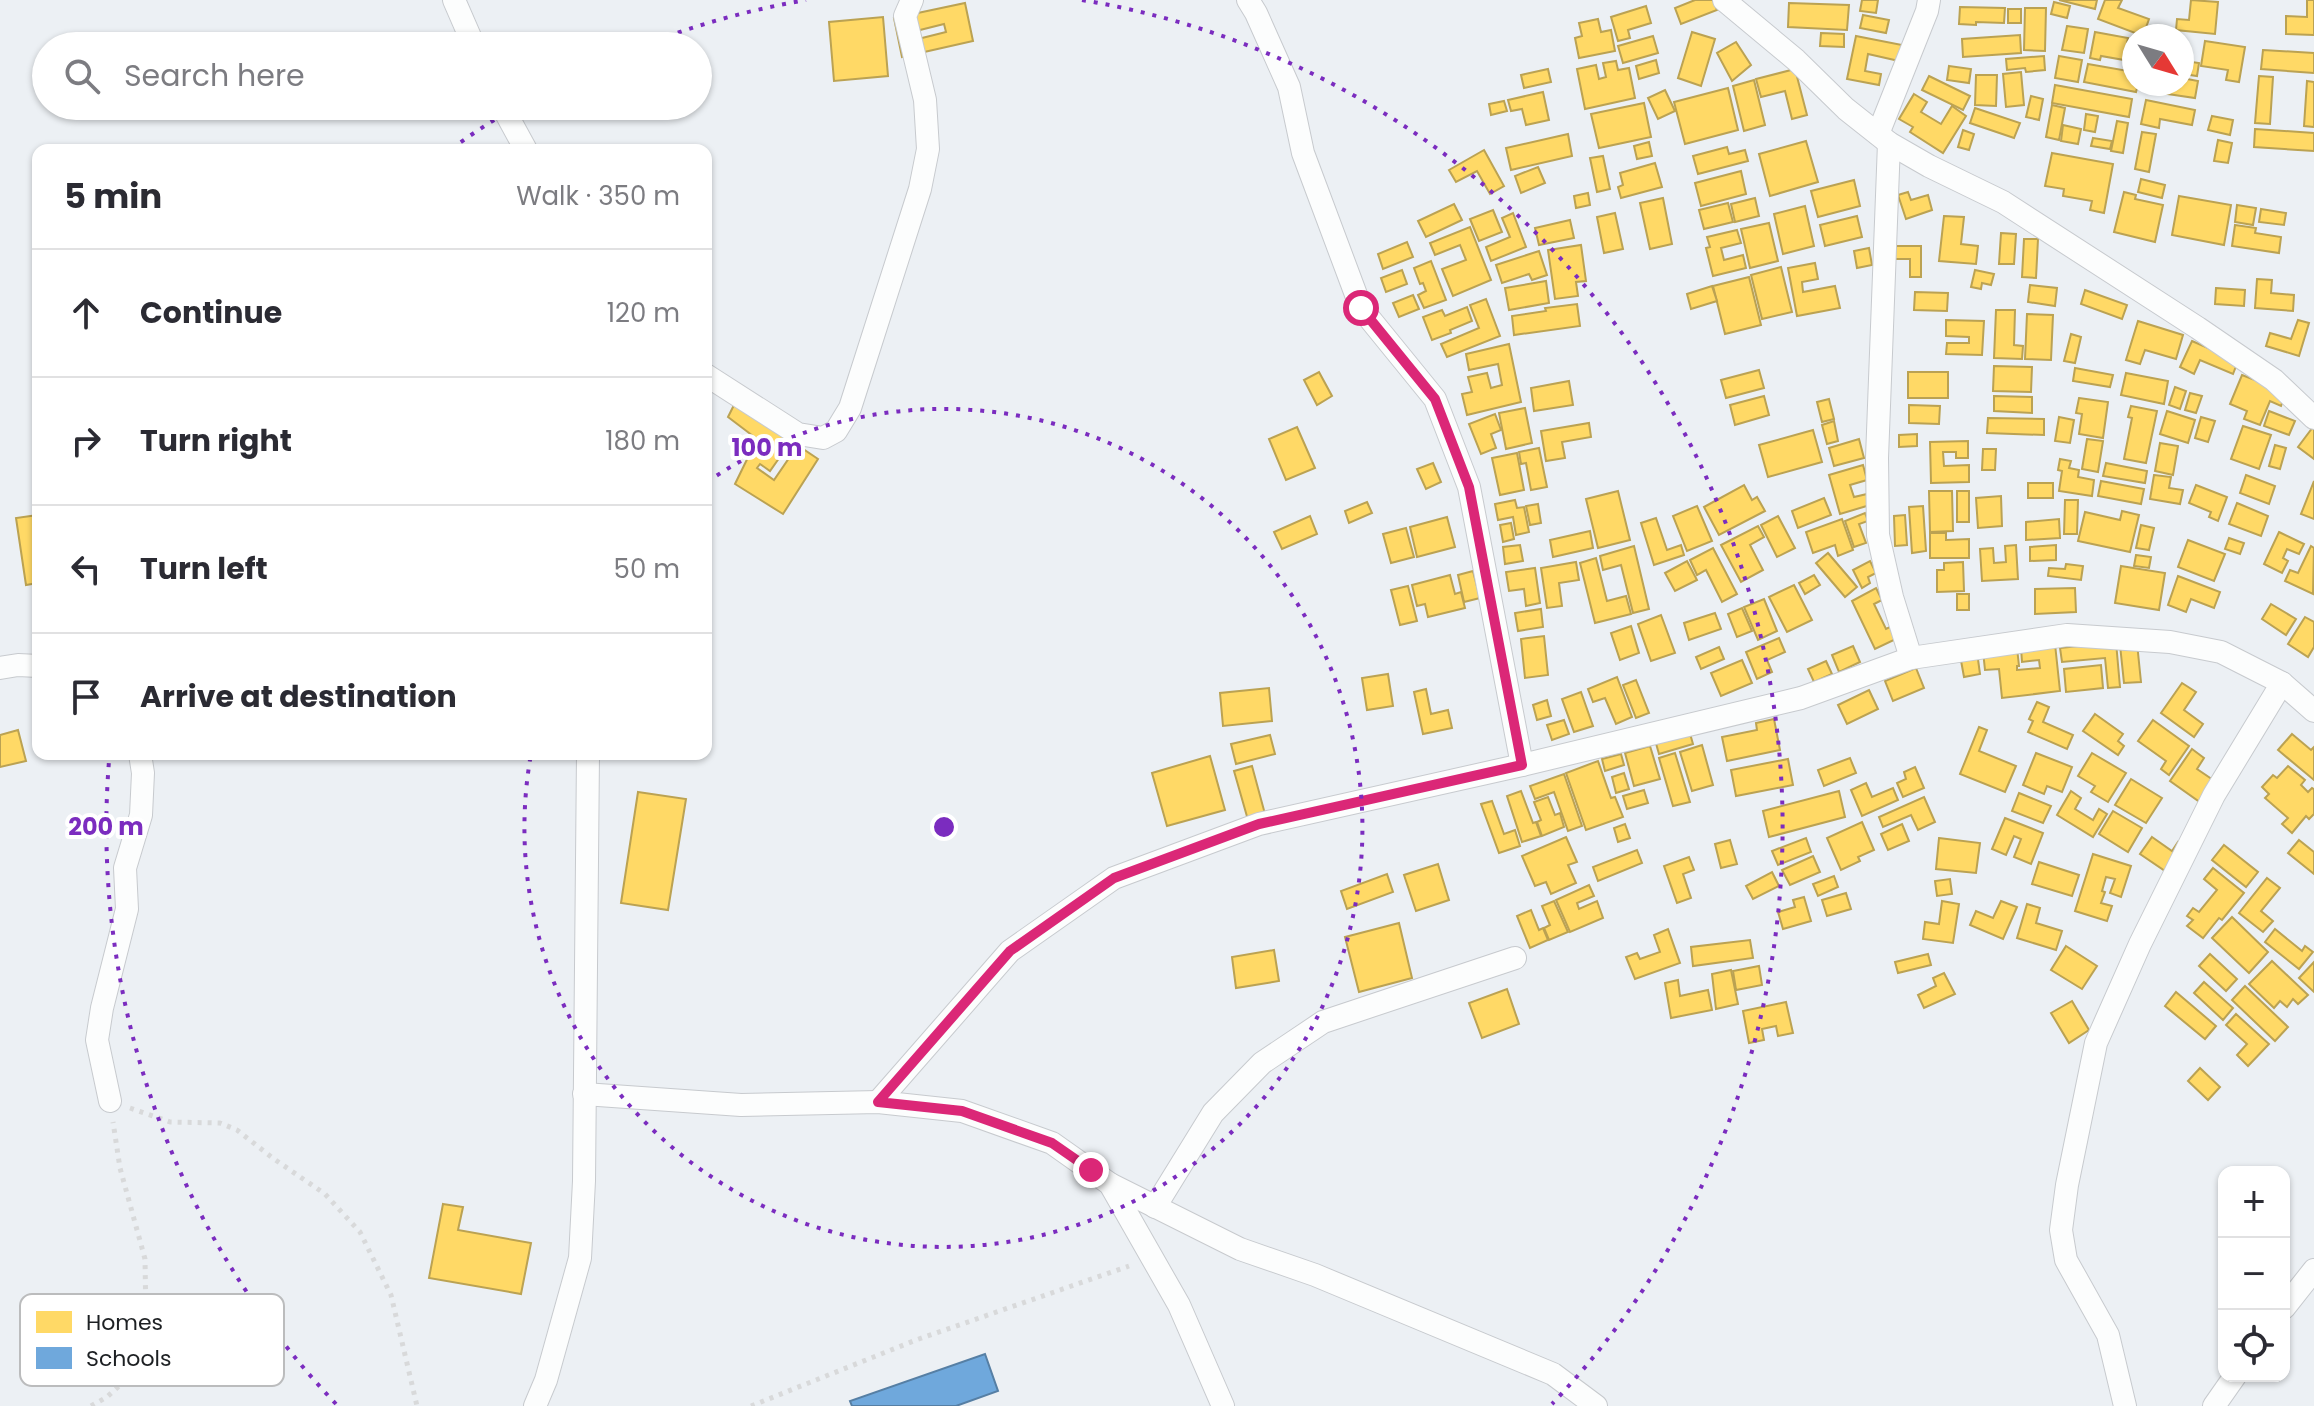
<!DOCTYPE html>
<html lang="en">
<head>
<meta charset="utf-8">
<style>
  body { margin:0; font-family:Poppins,sans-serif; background:#f2f2f3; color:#2b2b33 }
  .controls { position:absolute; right:24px; bottom:24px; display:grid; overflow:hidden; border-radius:16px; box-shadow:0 2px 6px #0004 }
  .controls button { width:72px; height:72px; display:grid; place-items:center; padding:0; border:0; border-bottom:2px solid #e1e1e2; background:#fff; color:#2b2b33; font:40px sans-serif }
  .compass { position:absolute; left:2122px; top:24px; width:72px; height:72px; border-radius:50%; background:#fff; box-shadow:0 2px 6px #0004; rotate:127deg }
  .stop { position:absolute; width:24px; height:24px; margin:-18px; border:6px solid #db2777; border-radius:50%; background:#fff }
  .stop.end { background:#db2777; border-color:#fff; box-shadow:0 2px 8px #0008 }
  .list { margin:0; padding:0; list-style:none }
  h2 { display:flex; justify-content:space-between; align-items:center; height:104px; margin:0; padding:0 32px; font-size:34px }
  h2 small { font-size:26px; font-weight:400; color:#7c7c81 }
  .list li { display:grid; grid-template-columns:52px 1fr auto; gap:24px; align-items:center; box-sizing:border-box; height:128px; padding:0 32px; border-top:2px solid #e1e1e2 }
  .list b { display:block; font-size:30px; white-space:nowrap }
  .list em { font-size:26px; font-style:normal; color:#7c7c81 }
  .icon { flex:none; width:44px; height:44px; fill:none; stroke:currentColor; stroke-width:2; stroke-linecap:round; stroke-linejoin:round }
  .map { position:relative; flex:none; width:2314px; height:1406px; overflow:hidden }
  .search { position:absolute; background:#fff; box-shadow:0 2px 6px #0004; left:32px; top:32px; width:680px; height:88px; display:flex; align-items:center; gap:20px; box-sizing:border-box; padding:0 28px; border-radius:44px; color:#7c7c81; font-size:30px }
  .panel { position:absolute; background:#fff; box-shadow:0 2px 6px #0004; left:32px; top:144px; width:680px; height:616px; border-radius:16px }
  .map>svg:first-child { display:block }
</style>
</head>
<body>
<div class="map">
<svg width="2314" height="1406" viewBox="0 0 2314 1406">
  <rect width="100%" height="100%" fill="#ecf0f4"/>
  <g fill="#ffd966" stroke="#bba252" stroke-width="2" fill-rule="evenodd">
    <polygon points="1695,0 1713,0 1717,10 1681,24 1675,8"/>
    <polygon points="1862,0 1878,0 1876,13 1860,11"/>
    <polygon points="2059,0 2097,0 2095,9"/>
    <polygon points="2105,0 2122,0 2118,8 2149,19 2143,36 2098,19"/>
    <polygon points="2191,0 2218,2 2215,34 2176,30 2177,19 2189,20"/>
    <polygon points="2307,0 2314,0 2314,35 2286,34 2286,16 2307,17"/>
    <polygon points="2054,2 2070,6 2067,18 2051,14"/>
    <path d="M965,3l8,38 -71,16 -8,-39zM944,24l2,8 -28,7 -2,-8z"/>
    <polygon points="1789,3 1849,5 1847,30 1788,27"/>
    <polygon points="1646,6 1651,23 1628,30 1630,38 1618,41 1611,17"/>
    <polygon points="1960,7 2005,8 2004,23 1976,22 1976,25 1959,24"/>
    <polygon points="2025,8 2046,8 2045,51 2024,50"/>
    <rect x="2008" y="9" width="13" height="14"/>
    <polygon points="1863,15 1889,20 1886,33 1860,28"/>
    <polygon points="883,17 888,76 834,81 829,22"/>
    <polygon points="1598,19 1601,32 1611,30 1615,51 1579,58 1575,38 1582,36 1579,23"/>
    <polygon points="2067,26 2088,29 2084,53 2062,50"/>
    <polygon points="1692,32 1715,39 1701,86 1678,78"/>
    <polygon points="2095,32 2128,38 2124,60 2101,56 2100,60 2090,58"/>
    <polygon points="1821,33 1844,34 1844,47 1820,46"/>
    <polygon points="2020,35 2021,53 1963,57 1962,39"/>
    <polygon points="1653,36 1658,53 1623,63 1618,46"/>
    <polygon points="1856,36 1902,45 1899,61 1868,54 1865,71 1881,74 1879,85 1847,79"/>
    <polygon points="2205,41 2245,47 2239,82 2226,80 2228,70 2201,66"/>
    <polygon points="1736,42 1751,65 1732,81 1717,53"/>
    <polygon points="2263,50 2314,53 2314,73 2261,69"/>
    <polygon points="2044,56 2045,70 2026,72 2025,68 2007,70 2006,59"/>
    <polygon points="2059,56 2082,60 2078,82 2055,78"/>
    <polygon points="1656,60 1659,73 1639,79 1636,66"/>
    <polygon points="1616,61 1618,70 1629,68 1635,98 1585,109 1577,69 1596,65 1599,79 1606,77 1603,63"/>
    <polygon points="2185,61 2199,63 2197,76 2183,74"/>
    <polygon points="2088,64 2134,72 2134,84 2138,84 2136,92 2084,82"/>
    <polygon points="1949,66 1971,69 1969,83 1947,80"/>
    <polygon points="1548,69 1551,82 1524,88 1521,75"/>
    <polygon points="1795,69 1807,115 1792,119 1785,91 1761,97 1756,79"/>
    <polygon points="2021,72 2024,105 2006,107 2003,74"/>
    <polygon points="1976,75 1997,75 1996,106 1975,105"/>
    <polygon points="1929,76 1970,96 1963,110 1922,90"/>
    <polygon points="2259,76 2273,77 2270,124 2255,123"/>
    <polygon points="2182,78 2198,81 2195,98 2147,91 2148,84 2182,84"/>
    <polygon points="1754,80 1765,125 1744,131 1733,86"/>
    <polygon points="2307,81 2314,82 2314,127 2304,126"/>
    <polygon points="2055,85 2132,99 2129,117 2052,103"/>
    <polygon points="1728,88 1738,130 1685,144 1674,102"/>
    <polygon points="1665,90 1675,111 1658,119 1648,98"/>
    <polygon points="1543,92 1549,120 1526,125 1522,109 1511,111 1508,100"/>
    <polygon points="1914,94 1927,102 1921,112 1941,124 1952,106 1966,116 1943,153 1910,132 1913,127 1899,119"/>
    <polygon points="2031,96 2043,99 2039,120 2026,117"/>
    <polygon points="2146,100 2195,110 2192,125 2160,119 2159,128 2141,124"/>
    <polygon points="1504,101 1507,111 1491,115 1489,104"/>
    <polygon points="1644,103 1651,137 1599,148 1591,114"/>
    <polygon points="2052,105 2065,108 2059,140 2046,137"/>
    <polygon points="1975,108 2020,123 2014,138 1970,123"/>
    <polygon points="2086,114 2098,116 2095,132 2084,130"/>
    <polygon points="2212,116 2233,120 2230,135 2208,130"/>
    <polygon points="2117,121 2128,123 2123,153 2111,151"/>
    <polygon points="2063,125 2081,129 2078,144 2061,141"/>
    <polygon points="2255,129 2314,133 2314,151 2254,147"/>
    <polygon points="1963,130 1974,134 1969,150 1958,147"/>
    <polygon points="2142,132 2156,134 2149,172 2135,169"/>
    <polygon points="1568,134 1572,156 1511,170 1506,148"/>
    <polygon points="2093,138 2112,141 2110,149 2091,146"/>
    <polygon points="2218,140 2232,143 2228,163 2214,161"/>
    <polygon points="1806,141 1818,182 1770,196 1759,154"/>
    <polygon points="1649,142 1652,156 1637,159 1634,146"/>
    <polygon points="1727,147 1729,154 1745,150 1748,161 1698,174 1693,156"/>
    <polygon points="1484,150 1504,186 1490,194 1477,171 1456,182 1449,170"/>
    <polygon points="2052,153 2113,164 2104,213 2090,210 2092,201 2063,196 2064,189 2045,186"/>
    <polygon points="1603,156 1610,189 1597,192 1590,158"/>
    <polygon points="1655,163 1662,187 1621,198 1618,187 1623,185 1620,173"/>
    <polygon points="1538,167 1545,183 1521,193 1515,176"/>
    <polygon points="1741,171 1746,194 1701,206 1695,183"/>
    <polygon points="2141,179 2165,185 2162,198 2138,192"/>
    <polygon points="1854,180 1860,206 1818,217 1811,191"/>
    <polygon points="1908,192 1911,200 1928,195 1932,210 1906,219 1898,195"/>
    <polygon points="2124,192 2136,195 2135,199 2163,205 2155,242 2114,232"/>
    <polygon points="1588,193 1590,205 1576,208 1574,196"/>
    <polygon points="2179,196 2231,205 2224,245 2172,235"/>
    <polygon points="1663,198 1672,244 1650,249 1640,203"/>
    <polygon points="1755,198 1759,216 1735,222 1731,204"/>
    <polygon points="1728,203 1733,222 1704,229 1699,210"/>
    <polygon points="1454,204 1462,220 1426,237 1418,221"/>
    <polygon points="2237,205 2256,208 2253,225 2235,222"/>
    <polygon points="1805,206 1814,246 1783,254 1774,214"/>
    <polygon points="2261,209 2286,213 2284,225 2259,222"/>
    <polygon points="1493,210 1502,232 1479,241 1470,219"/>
    <polygon points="1513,213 1526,247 1491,261 1486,247 1510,237 1502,218"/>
    <polygon points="1615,213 1623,249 1604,253 1597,217"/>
    <polygon points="1857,216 1862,237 1825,246 1820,225"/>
    <polygon points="1944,216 1964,217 1961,244 1978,246 1976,264 1939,261"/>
    <polygon points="1570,220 1574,238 1539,245 1535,228"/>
    <polygon points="1769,223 1778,261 1750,268 1741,229"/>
    <polygon points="2235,225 2256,228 2255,233 2281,237 2279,253 2232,246"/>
    <polygon points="1470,227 1491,280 1453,296 1442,269 1466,260 1460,245 1435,255 1430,243"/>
    <polygon points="1737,230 1741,243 1721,248 1724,260 1743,255 1746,268 1713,276 1706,248 1710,247 1707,237"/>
    <polygon points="2001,233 2016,234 2014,264 1999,264"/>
    <polygon points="2024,239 2038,239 2036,278 2022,277"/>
    <polygon points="1407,242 1413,257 1383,269 1378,254"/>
    <polygon points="1581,245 1586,281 1576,282 1578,296 1555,299 1548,250"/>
    <polygon points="1892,246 1921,246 1921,277 1910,277 1910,259 1892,259"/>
    <polygon points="1869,248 1872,265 1857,268 1854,251"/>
    <polygon points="1539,251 1547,275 1532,280 1529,274 1502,283 1496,265"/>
    <polygon points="1431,261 1446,300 1424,308 1418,295 1426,291 1423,283 1420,284 1414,268"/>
    <polygon points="1815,263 1818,279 1802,282 1803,292 1835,286 1840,308 1797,316 1788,268"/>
    <polygon points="1781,267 1792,312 1762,319 1751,275"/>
    <polygon points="1402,270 1407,284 1386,292 1381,278"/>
    <polygon points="1975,270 1994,274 1991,285 1982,283 1981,289 1971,287"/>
    <polygon points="1749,277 1761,325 1725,334 1713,286"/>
    <polygon points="2257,279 2272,280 2271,293 2294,295 2293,311 2255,308"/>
    <polygon points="1546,281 1549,303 1509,310 1505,288"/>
    <polygon points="2030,285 2057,288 2055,306 2028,302"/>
    <polygon points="1712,286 1717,301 1691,309 1687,294"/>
    <polygon points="2216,288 2245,290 2244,306 2215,304"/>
    <polygon points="2085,290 2127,305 2122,319 2081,304"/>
    <polygon points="1915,292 1948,293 1947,311 1914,310"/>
    <polygon points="1413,295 1419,309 1399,317 1393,303"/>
    <polygon points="1486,299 1500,336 1447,357 1441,344 1479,328 1470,305"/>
    <polygon points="1577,304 1580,326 1514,335 1512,316 1546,311 1545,308"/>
    <polygon points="1467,307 1472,321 1450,330 1451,333 1432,340 1423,317 1442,310 1445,316"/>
    <polygon points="1996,310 2015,310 2014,345 2023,346 2022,359 1994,358"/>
    <polygon points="2027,314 2053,315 2051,360 2025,359"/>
    <polygon points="1946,320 1984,321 1982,355 1946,354 1947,343 1969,343 1969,337 1946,336"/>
    <polygon points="2298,320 2309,323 2299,356 2266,346 2270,333 2291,339"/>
    <polygon points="2138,321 2183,335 2176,359 2145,350 2140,364 2126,360"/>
    <polygon points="2071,334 2081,337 2075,363 2064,361"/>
    <polygon points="2192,341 2238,361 2233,374 2200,360 2194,374 2180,367"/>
    <polygon points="1509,344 1521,402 1467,415 1462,394 1472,392 1468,377 1487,373 1491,388 1502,385 1498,364 1469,370 1466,354"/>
    <polygon points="1994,366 2032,367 2031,392 1993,391"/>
    <polygon points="2075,368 2113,375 2110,387 2073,381"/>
    <polygon points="1759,370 1764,388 1726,398 1721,380"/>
    <polygon points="1319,372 1332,396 1317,405 1304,380"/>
    <rect x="1908" y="372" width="40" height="26"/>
    <polygon points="2126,373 2168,381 2164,404 2121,395"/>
    <polygon points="2242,375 2286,392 2281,406 2270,401 2260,425 2244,419 2247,411 2230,404"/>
    <polygon points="1569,381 1573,405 1534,411 1531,388"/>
    <polygon points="2175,387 2186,391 2180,409 2169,405"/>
    <polygon points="2190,393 2202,396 2196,413 2185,410"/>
    <polygon points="1764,396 1769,415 1735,425 1730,405"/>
    <polygon points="1994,396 2032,397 2032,413 1994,411"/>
    <polygon points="2079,398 2108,402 2103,438 2079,434 2082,414 2076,413"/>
    <polygon points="1829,399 1834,419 1822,422 1817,402"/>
    <path d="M735,403l83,56 -35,55 -48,-30 22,-45 -29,-22zM782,454l7,4 -15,22 -17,-12 3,-4 10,7z"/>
    <polygon points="1909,405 1940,406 1939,424 1909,423"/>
    <polygon points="2131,406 2157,411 2146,463 2124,459 2132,418 2128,417"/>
    <polygon points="1525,408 1532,443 1506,449 1499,413"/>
    <polygon points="2167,411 2195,420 2188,443 2160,434"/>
    <polygon points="2269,411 2295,421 2289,435 2264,426"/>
    <polygon points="1495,414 1501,430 1491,434 1496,448 1481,454 1469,424"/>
    <polygon points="2059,417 2074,420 2070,443 2055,441"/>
    <polygon points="2201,417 2215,421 2208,442 2195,438"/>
    <polygon points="1988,418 2044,419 2044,435 1987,433"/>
    <polygon points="1834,421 1838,441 1827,444 1822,425"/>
    <polygon points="1589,423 1591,437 1562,442 1565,458 1546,461 1541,431"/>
    <polygon points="2243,426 2271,435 2259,469 2231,459"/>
    <polygon points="1297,427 1315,468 1286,480 1269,439"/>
    <polygon points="2313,427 2314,428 2314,459 2298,447"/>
    <polygon points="1813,430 1822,462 1768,477 1759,445"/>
    <polygon points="1917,434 1917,446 1899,447 1899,435"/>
    <polygon points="1859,439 1864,458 1834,466 1829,448"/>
    <polygon points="2087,439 2103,441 2098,472 2082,469"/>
    <polygon points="1968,441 1968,458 1956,458 1956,452 1943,452 1944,466 1969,465 1969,482 1931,483 1930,442"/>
    <polygon points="2160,443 2178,446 2173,475 2155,471"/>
    <polygon points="2275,445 2286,448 2280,469 2269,466"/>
    <polygon points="1539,448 1547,487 1531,490 1526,463 1521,464 1519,452"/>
    <polygon points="1983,449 1996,449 1995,470 1982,470"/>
    <polygon points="1517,453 1524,490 1500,495 1492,458"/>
    <polygon points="2060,459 2071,461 2069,468 2079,470 2078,477 2094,480 2092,496 2059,491 2062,471 2058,470"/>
    <polygon points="1433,463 1441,482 1426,489 1417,469"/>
    <polygon points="2106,463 2147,471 2145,483 2103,476"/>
    <polygon points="1863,465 1867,480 1850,485 1854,497 1867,494 1870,505 1840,514 1829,475"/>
    <polygon points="2154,475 2171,477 2169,488 2183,490 2180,504 2150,499"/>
    <polygon points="2246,475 2275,486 2269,504 2240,493"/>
    <polygon points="2101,481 2144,489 2141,504 2098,496"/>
    <polygon points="2314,481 2314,519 2301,514"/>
    <rect x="2028" y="483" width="25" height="15"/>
    <polygon points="1744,485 1752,500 1757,497 1765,511 1719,535 1704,507"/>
    <polygon points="2196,485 2227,497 2218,521 2209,517 2211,512 2189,503"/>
    <polygon points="1618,491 1630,540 1598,548 1586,499"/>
    <polygon points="1929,491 1952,491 1953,531 1930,532"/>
    <rect x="1957" y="491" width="12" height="31"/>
    <polygon points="2001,496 2002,526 1978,528 1976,498"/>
    <polygon points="1824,498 1831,515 1798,528 1792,511"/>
    <polygon points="1515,500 1517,508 1524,507 1529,532 1516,535 1513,517 1498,520 1495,504"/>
    <polygon points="2065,500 2078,500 2077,534 2064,534"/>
    <polygon points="1367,502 1372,513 1349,523 1345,511"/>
    <polygon points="2237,503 2268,516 2261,536 2229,524"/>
    <polygon points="1538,504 1541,523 1530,525 1526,506"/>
    <polygon points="1697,506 1712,541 1687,551 1673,516"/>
    <polygon points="1923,506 1926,551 1912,553 1909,507"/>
    <polygon points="2122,511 2139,515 2130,552 2078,541 2085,512 2120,520"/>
    <polygon points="1865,513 1868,521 1859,524 1866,543 1854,547 1845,521"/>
    <polygon points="38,515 38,583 26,585 16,518"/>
    <polygon points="1905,515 1907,545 1895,546 1894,516"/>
    <polygon points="1310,516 1317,534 1282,549 1274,532"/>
    <polygon points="1778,516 1795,548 1777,557 1761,525"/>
    <polygon points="1447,517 1455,547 1417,557 1410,527"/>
    <polygon points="1656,518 1667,550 1681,545 1684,555 1654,565 1641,523"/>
    <polygon points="1842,519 1853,550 1838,556 1835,545 1813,553 1806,532"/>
    <polygon points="2059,519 2060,538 2026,540 2026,522"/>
    <polygon points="1511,523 1514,539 1503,542 1500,525"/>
    <polygon points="2141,525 2154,528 2149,550 2136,548"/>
    <polygon points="1758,526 1764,537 1750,545 1763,570 1741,582 1721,545"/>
    <polygon points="1406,528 1414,557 1391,563 1383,534"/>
    <polygon points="1590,531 1593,548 1553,557 1550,540"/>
    <polygon points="2279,532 2304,544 2299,554 2287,549 2283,558 2288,561 2282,573 2264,564"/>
    <polygon points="1930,533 1946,533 1946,540 1969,539 1969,558 1930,558"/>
    <polygon points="2229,538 2244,543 2240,554 2225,549"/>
    <polygon points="2188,540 2225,554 2214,581 2178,567"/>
    <polygon points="1520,545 1523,561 1505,564 1503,547"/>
    <polygon points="2016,545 2018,579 1982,581 1980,549 1993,548 1994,563 2006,562 2005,546"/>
    <polygon points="2056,545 2056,560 2030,561 2030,547"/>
    <polygon points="1634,546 1649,609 1633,613 1621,565 1603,570 1600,556"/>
    <polygon points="2311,546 2314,548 2313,594 2285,581 2290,570 2298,573"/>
    <polygon points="1713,548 1737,594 1722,602 1706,570 1697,575 1690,560"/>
    <polygon points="1828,553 1857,587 1845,597 1816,563"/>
    <polygon points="2136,555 2151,557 2149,568 2134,566"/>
    <polygon points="1596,558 1607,601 1626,596 1631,614 1595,623 1580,563"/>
    <polygon points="1687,561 1697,580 1675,591 1665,573"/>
    <polygon points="1870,561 1876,573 1868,577 1870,583 1862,588 1853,570"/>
    <polygon points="1576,562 1579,580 1559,583 1562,606 1547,608 1541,568"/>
    <polygon points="1963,562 1964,591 1937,592 1937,570 1944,570 1944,563"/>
    <polygon points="2066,564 2083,566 2081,580 2048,576 2049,568 2065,569"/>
    <polygon points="2121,566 2165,573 2159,610 2115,603"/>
    <polygon points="1535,568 1540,603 1526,606 1524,589 1509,591 1506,572"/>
    <polygon points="1473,571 1480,598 1464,602 1458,575"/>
    <polygon points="1450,575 1455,594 1461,592 1465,608 1428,617 1425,604 1417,606 1412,585"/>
    <polygon points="1814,575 1820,585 1805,594 1799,583"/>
    <polygon points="2178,576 2220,592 2214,608 2191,599 2186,612 2168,605"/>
    <polygon points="1794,585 1812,620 1787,632 1769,597"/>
    <polygon points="1408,586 1417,621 1400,625 1391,590"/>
    <polygon points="1876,588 1882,600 1874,604 1886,629 1892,626 1898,638 1875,649 1852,601"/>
    <polygon points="2075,588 2076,612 2035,614 2035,589"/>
    <rect x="1957" y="594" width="12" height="16"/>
    <polygon points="1764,599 1777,631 1758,640 1744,607"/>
    <polygon points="2271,604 2296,619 2286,635 2262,619"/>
    <polygon points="1742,608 1752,631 1737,637 1728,614"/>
    <polygon points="1541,609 1543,627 1518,631 1515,613"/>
    <polygon points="1715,613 1721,629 1689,640 1684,623"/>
    <polygon points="1661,615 1675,653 1651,661 1638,624"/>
    <polygon points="2305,617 2314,622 2314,647 2308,657 2288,644"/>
    <polygon points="1631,626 1639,653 1620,660 1611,633"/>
    <polygon points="1544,636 1548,675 1525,678 1521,639"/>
    <polygon points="1779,638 1785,652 1767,660 1772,672 1757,679 1746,652"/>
    <polygon points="2116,642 2120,687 2108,688 2105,658 2062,662 2060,648"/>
    <polygon points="2137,643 2141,682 2124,683 2120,645"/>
    <polygon points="2055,644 2060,691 2002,698 1999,669 1985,670 1983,651 2017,648 2019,666 2017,666 2017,670 2040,668 2039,660 2022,662 2021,648"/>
    <polygon points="1853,646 1860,662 1839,672 1832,655"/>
    <polygon points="1719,647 1724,659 1701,669 1696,657"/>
    <polygon points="1977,652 1980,674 1964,677 1960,655"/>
    <polygon points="1742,660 1752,683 1721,696 1711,673"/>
    <polygon points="1826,661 1832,674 1814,682 1808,669"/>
    <polygon points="2101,665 2103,688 2066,692 2064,669"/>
    <polygon points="1916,668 1924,688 1893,701 1885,681"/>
    <polygon points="1388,674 1393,706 1367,710 1362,678"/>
    <polygon points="1617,677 1632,717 1616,724 1605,698 1593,702 1588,689"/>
    <polygon points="1636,680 1649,713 1636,718 1623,685"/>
    <polygon points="2182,683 2196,692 2184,710 2203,724 2194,737 2161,713"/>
    <polygon points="1269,688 1272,721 1223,726 1220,693"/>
    <polygon points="1426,689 1431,714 1448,710 1452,728 1423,734 1414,692"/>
    <polygon points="1869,690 1878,709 1847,724 1838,705"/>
    <polygon points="1581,692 1593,726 1574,732 1562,699"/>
    <polygon points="1547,700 1551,716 1537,720 1533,705"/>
    <polygon points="2037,702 2049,707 2043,722 2073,735 2067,749 2028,732 2033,721 2029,719"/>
    <polygon points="2095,714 2123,734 2118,741 2124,746 2118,755 2083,731"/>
    <polygon points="1774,719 1780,750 1727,761 1722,737 1757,730 1756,723"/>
    <polygon points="1564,720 1569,734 1552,740 1547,725"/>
    <polygon points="2153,720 2189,746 2169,775 2161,769 2166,761 2138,741"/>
    <polygon points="1979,727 1987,730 1979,751 2016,766 2005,792 1960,774"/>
    <polygon points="18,730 26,761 0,767 0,735"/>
    <polygon points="1689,730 1693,744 1659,754 1655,740"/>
    <polygon points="2292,734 2311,750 2314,747 2314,780 2278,750"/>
    <polygon points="1270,735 1275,754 1236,764 1231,744"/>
    <polygon points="1702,745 1713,785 1692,791 1680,752"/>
    <polygon points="1650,746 1660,779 1634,786 1625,753"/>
    <polygon points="2192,749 2204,758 2197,769 2219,784 2204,805 2170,781"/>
    <polygon points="1675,753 1690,802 1673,806 1659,758"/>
    <polygon points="2036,753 2072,767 2062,792 2047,786 2044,794 2023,785"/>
    <polygon points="2092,753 2126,773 2108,802 2091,792 2095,786 2078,776"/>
    <polygon points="1621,754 1624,765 1605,771 1602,759"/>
    <polygon points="1210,756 1225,810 1167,826 1152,773"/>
    <polygon points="1850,758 1856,773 1824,786 1818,770"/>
    <polygon points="1788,759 1793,785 1736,796 1731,770"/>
    <polygon points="1598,761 1611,798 1615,797 1623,817 1586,830 1566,773"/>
    <polygon points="1252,766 1265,814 1248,820 1234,771"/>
    <polygon points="2288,766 2305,780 2301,785 2308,792 2312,788 2314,789 2314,814 2309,819 2306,816 2292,833 2282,824 2288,818 2265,798 2269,794 2262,787 2273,775 2277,778"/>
    <polygon points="1915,767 1924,788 1903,797 1897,783 1906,779 1904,772"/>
    <polygon points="1624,773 1629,789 1616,793 1612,777"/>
    <polygon points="1564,774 1582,826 1568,831 1554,792 1535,799 1530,786"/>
    <polygon points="2131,779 2162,798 2146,823 2115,805"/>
    <polygon points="1866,783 1872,797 1893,788 1898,800 1862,816 1851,790"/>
    <polygon points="1644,790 1648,803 1627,809 1623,796"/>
    <polygon points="1521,791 1533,823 1536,822 1541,836 1522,842 1507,796"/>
    <polygon points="1839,791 1845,817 1769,837 1763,811"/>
    <polygon points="2071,791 2081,798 2075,809 2093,820 2099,809 2107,814 2093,837 2057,815"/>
    <polygon points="638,792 686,799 668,910 621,903"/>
    <polygon points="2019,793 2051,806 2043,823 2012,811"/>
    <polygon points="1548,797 1555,815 1560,813 1564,827 1542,836 1537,822 1541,820 1534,802"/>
    <polygon points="1924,797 1935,822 1918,830 1911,815 1883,827 1879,817"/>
    <polygon points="1492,801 1504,834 1515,830 1520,846 1499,853 1481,804"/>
    <polygon points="2113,811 2142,828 2128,852 2099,834"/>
    <polygon points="2005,818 2043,833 2031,864 2014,857 2021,839 2014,836 2006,855 1992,849"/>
    <polygon points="1862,822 1874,850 1858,857 1860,861 1841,870 1827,838"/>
    <polygon points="1625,824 1630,838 1618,842 1614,828"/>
    <polygon points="1902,824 1909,841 1888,850 1881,834"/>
    <polygon points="1566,837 1577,862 1568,865 1576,883 1551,894 1546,882 1535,886 1522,856"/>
    <polygon points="2152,837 2172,851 2178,842 2188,849 2171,875 2140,854"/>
    <polygon points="1806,838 1811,852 1778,865 1772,851"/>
    <polygon points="1939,838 1980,843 1976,873 1936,869"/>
    <polygon points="1730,840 1737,864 1721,868 1715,844"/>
    <polygon points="2299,840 2314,852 2314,874 2288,853"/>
    <polygon points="2224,845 2258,872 2246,887 2212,860"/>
    <polygon points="1637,850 1642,863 1598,881 1593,867"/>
    <polygon points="2093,854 2131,866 2121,897 2110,893 2115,879 2106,877 2102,891 2105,892 2101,903 2112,906 2107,921 2075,911"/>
    <polygon points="1813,856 1820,872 1790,885 1782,870"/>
    <polygon points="1689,857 1694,870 1683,874 1691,898 1677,903 1664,866"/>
    <polygon points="2039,862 2079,875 2072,896 2032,884"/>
    <polygon points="1438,864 1449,900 1416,911 1404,875"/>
    <polygon points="2213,868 2244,893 2222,920 2219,918 2203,938 2187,926 2193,920 2187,916 2193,908 2199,912 2217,890 2204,879"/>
    <polygon points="1772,872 1779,886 1753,899 1746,886"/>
    <polygon points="1387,874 1393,892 1347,909 1341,891"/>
    <polygon points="1834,876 1838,887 1818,896 1813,884"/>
    <polygon points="2267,878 2280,888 2261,911 2273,921 2263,932 2239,913"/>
    <polygon points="1950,879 1952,894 1937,896 1935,881"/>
    <polygon points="1589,885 1594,896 1577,903 1579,909 1597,901 1603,918 1570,932 1556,900"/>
    <polygon points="1846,893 1851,909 1827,916 1822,900"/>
    <polygon points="1804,897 1811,921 1783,929 1778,912 1795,907 1793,900"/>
    <polygon points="1554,901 1568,932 1549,940 1544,928 1550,925 1542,906"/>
    <polygon points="1942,901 1959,904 1953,943 1923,939 1925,922 1939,924"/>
    <polygon points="2001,901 2017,907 2003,939 1970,925 1976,911 1993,918"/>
    <polygon points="2027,904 2040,908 2036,923 2062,931 2056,950 2017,938"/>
    <polygon points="1531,910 1539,930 1543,928 1548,940 1530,948 1517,916"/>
    <polygon points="2232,917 2268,952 2249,973 2212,938"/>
    <polygon points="1399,923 1412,978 1359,992 1345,937"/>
    <polygon points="1668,929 1680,963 1635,979 1626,957 1637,953 1640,959 1660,952 1654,935"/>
    <polygon points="2275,929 2302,951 2305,946 2313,952 2299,969 2265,942"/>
    <polygon points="1750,940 1753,958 1693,966 1691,947"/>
    <polygon points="2066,946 2097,966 2082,989 2051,970"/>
    <polygon points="1274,950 1279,981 1236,988 1232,957"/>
    <polygon points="1928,954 1931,965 1898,973 1895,962"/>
    <polygon points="2210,954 2237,979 2226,991 2199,966"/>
    <polygon points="2272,961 2308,995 2298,1004 2293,999 2287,1007 2280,1001 2274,1008 2249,984"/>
    <polygon points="2314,962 2314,992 2299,978"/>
    <polygon points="1759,966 1762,985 1736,990 1733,971"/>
    <polygon points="1731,970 1738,1004 1716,1009 1712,974"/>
    <polygon points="1944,973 1955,994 1924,1008 1918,995 1936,986 1933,978"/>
    <polygon points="1678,980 1680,996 1708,990 1712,1010 1671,1018 1665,983"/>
    <polygon points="2204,982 2233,1008 2223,1020 2194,993"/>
    <polygon points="2245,986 2288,1027 2275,1041 2232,1000"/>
    <polygon points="1507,989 1519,1024 1482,1038 1469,1003"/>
    <polygon points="2176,992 2216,1026 2205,1039 2165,1006"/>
    <polygon points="2072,1001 2089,1030 2069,1043 2051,1013"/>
    <polygon points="1786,1002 1793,1033 1778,1036 1776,1026 1762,1029 1764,1040 1749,1043 1743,1011"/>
    <polygon points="2236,1014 2269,1044 2248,1066 2237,1055 2247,1044 2226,1025"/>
    <polygon points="2200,1068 2220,1087 2208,1100 2188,1081"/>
    <polygon points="443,1204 463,1207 458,1230 531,1243 521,1294 429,1278"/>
  </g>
  <polygon fill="#6fa8dc" stroke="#567fa4" stroke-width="2" points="985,1354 998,1391 956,1406 852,1406 850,1401"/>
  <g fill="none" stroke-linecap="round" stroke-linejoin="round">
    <g stroke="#c7cace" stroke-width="24">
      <g id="street">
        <polyline points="454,0 474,46"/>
        <polyline points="1248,0 1256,13 1289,87 1303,153 1361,308 1435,399 1469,487 1522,765"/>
        <polyline points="1724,0 1796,60 1846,109 1889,143 1929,166 2003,202 2198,328 2274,380 2314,418"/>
        <polyline points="502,106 526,150"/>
        <polyline points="1878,134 1927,11 1929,0"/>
        <polyline points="1889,143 1877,458 1878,535 1892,597 1911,658"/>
        <polyline points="706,375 798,434 823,438 836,431 850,408 920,189 928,149 925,100 905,16 912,0"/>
        <polyline points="0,668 18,665 38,666"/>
        <polyline points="584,1094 741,1105 878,1102 962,1111 1052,1143 1110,1184 1179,1305 1223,1406"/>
        <polyline points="110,1101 97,1040 102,1008 127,909 125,868 141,815 143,773 140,754"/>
        <polyline points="878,1102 1010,951 1114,878 1259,824 1522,765 1801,698 1911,658 2067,635 2170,642 2221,652 2282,683 2314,711"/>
        <polyline points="1110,1184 1240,1249 1315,1275 1553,1374 1596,1406"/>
        <polyline points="1155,1207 1213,1113 1262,1063 1323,1022 1515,958"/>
        <polyline points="2284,1308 2314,1270"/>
        <polyline points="535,1406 546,1380 580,1258 584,1181 588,754"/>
        <polyline points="2125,1406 2108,1335 2066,1260 2061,1230 2067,1185 2096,1043 2140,944 2214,795 2282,683"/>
        <polyline points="2214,1406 2235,1376"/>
      </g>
    </g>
    <g stroke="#d8d9da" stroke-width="5" stroke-dasharray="4 6" stroke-linecap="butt">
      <polyline points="130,1108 170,1122 220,1123 237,1130 274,1159 325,1194 360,1232 391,1295 417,1406"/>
      <polyline points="91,1406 107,1397 132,1374 142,1356 146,1321 145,1259 120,1168 113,1122"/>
      <polyline points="751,1406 916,1340 1129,1266"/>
    </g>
    <use href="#street" stroke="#fcfdfd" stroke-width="22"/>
  </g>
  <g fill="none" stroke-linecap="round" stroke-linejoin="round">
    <polyline stroke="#db2777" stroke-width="10" points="1091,1170 1052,1143 962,1111 878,1102 1010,951 1114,878 1259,824 1522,765 1469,487 1435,399 1361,308"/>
  </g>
  <g fill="none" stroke="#7b2cbf" stroke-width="4" stroke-dasharray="4 8">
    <path d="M707 482A419 419 0 1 1 531 754"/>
    <path d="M336 1404A838 838 0 0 1 109 761M451 149A838 838 0 0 1 512 109M644 45A838 838 0 0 1 806 0M1082 0A838 838 0 0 1 1552 1404"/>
  </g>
  <rect x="20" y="1294" width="264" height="92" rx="12" fill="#fff" stroke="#bbbcbd" stroke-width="2"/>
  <rect x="36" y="1311" width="36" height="22" fill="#ffd966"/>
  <rect x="36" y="1347" width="36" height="22" fill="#6fa8dc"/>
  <g font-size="22" fill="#1d2023">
    <text x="86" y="1330">Homes</text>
    <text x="86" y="1366">Schools</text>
  </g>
  <circle cx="944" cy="827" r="12" fill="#7b2cbf" stroke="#fff" stroke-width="4"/>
  <g font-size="24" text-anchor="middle" font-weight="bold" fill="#7b2cbf" stroke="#fff" stroke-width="8" stroke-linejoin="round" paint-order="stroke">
    <text x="767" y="456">100 m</text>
    <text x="106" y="835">200 m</text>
  </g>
</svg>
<div class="controls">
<button>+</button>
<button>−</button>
<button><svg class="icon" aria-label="locate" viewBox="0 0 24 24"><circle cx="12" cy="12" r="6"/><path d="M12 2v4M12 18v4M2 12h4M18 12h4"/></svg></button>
</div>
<svg class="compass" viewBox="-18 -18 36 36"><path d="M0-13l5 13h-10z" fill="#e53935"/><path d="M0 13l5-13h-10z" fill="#7c7c81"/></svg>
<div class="stop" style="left:1361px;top:308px"></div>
<div class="stop end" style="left:1091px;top:1170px"></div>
<div class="search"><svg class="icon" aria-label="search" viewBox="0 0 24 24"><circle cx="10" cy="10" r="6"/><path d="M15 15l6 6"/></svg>Search here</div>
<section class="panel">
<h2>5 min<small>Walk · 350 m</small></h2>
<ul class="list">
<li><svg class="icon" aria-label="ahead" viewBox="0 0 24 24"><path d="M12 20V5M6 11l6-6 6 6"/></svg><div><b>Continue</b></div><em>120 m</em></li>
<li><svg class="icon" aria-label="right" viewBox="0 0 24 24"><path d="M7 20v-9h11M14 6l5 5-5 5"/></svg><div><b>Turn right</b></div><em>180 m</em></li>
<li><svg class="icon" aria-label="left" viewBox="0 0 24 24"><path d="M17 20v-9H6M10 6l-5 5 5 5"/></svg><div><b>Turn left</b></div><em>50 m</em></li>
<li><svg class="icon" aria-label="arrive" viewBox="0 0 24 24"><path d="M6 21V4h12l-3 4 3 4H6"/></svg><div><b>Arrive at destination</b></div></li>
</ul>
</section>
</div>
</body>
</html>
